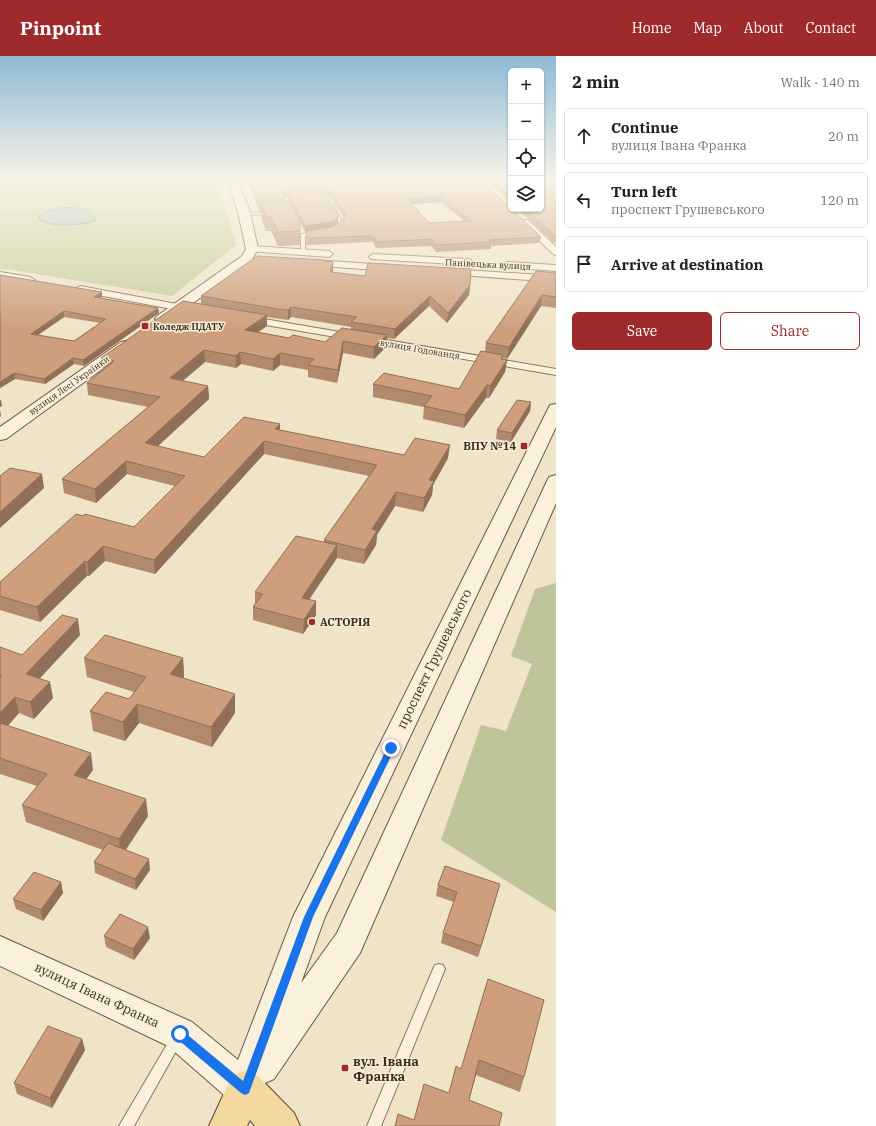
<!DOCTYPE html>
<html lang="en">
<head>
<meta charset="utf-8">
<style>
  body { margin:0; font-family:"IBM Plex Serif",serif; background:#f6f6f6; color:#202124 }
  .controls { position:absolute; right:12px; top:12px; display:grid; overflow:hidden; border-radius:6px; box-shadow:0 1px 3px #0004 }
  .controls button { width:36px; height:36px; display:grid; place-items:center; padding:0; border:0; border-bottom:1px solid #e0e0e0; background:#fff; color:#202124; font:20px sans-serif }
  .stop { position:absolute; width:12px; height:12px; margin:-9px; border:3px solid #1a73e8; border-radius:50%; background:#fff }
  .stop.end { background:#1a73e8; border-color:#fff; box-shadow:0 1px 4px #0008 }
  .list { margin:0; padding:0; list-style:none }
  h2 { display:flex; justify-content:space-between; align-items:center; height:52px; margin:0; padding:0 16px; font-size:17px }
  h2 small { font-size:13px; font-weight:400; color:#757577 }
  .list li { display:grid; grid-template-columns:26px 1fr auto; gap:12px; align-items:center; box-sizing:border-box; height:56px; margin:0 8px 8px; padding:0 8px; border:1px solid #e0e0e0; border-radius:6px }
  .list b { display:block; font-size:15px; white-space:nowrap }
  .list p { margin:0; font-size:13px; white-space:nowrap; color:#757577 }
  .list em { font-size:13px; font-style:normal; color:#757577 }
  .actions { display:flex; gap:8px; padding:12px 16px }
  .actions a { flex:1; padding:9px 0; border:1px solid #9e2a2b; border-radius:6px; text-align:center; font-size:14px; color:#9e2a2b }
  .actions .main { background:#9e2a2b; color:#fff }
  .icon { flex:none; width:22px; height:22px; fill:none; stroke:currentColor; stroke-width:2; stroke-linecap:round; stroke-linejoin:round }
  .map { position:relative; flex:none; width:556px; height:1070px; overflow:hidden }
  header { display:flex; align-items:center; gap:24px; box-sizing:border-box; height:56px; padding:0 20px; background:#9e2a2b; color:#fff }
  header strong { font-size:19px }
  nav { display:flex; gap:22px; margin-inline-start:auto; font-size:14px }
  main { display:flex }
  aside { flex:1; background:#fff }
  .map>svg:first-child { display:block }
</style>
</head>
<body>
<header>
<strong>Pinpoint</strong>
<nav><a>Home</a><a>Map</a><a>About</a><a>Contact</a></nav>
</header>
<main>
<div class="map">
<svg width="556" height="1070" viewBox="0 0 556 1070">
  <rect width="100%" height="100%" fill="#f0e4c8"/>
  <polygon fill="#c9cf9b" points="0,124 218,124 236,189 172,240 0,212"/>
  <polygon fill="#bfc49a" points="556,527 556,856 441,784 481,669 506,675 532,608 511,600 535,533"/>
  <path fill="#a9c4bc" stroke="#6f938a" d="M59,152c12,-1 32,-1 37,12 -15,6 -43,8 -57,-1l-1,-2 8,-5z"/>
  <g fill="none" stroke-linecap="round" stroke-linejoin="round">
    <g stroke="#8d765c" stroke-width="2">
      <g id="lane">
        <polygon points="332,149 334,150 343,168 335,174 333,173 339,168 330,150"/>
        <polygon points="271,156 272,158 244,159 242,158 244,157"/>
        <polygon points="317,176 319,177 319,178 305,180 305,196 301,197 301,178"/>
        <polygon points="439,908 443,909 445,913 381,1070 367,1070 433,913 435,909"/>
        <polygon points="176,978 180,980 182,984 180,988 134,1070 119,1070 172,980"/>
      </g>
    </g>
    <g stroke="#8d765c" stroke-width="2">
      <g id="street">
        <polygon points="233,124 295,124 291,126 234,128 230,126"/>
        <polygon points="522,164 528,164 556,191 556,199 553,198 522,168 521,166"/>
        <polygon points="252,190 329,195 333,198 329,201 249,195 248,193 249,191"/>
        <polygon points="374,198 469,203 474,206 469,209 371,203 369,201 371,199"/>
        <polygon points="313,204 389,209 394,212 389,215 310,209 308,207"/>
        <polygon points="508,206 556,209 556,215 505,211 503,209 505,207"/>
        <polygon points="450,213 556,220 556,226 447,218 445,216"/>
        <polygon points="0,216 30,221 35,224 30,227 0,222"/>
        <polygon points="80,230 193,251 198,254 193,257 77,235 75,233"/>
        <polygon points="246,260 556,313 556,319 242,265 241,263 242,261"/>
      </g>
    </g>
    <g stroke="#6f573f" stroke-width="2">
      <g id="secondary">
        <polygon points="228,124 238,124 250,156 258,193 251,205 167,266 162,267 157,266 155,263 157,260 242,200 246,193 238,156"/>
        <polygon points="126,285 131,286 133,289 131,292 6,383 0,384 0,371 121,286"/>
        <polygon points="556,348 556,371 325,861 301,927 337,877 547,425 549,421 556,419 556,447 360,897 274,1023 265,1027 258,1046 245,1051 232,1046 168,990 0,910 0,880 192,966 238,1004 293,861 548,353 550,349"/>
      </g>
    </g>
    <g stroke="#5b4430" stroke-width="2">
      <polygon id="primary" points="245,1015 258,1020 294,1057 300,1070 255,1070 250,1064 247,1070 209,1070 232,1020"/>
    </g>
    <use href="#lane" fill="#faf1dc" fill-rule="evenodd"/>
    <use href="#street" fill="#faf1dc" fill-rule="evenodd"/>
    <use href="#secondary" fill="#faf1dc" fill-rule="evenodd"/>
    <use href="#primary" fill="#f3d9a0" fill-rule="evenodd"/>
  </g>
  <g fill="#b2896c" fill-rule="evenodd">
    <path d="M250,124h231l60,57 -1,6 -49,3v3l-55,3 -5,-6 -55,2 -3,-6 -67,3 1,-13h-2l-5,-10v23l-22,1 -7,-15h-5l-5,-15v-5h-2l-9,-26zM283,141h1l4,1 4,9 -7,-6zM327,141h3l14,21 -11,9h-1l6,-4zM441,146l23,19 -35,2 -17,-19z"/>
    <polygon points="486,124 511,124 511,147"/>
    <polygon points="556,124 556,187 554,187 517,153 541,153"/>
    <path d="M325,205l8,10 -1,2 33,3 105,9 -1,10 -22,28 -18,-17 -35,33 -8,-1v9l-12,12 -31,-6 -6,30 -29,-6v-7l-28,-5 -7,6 -32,-7 -5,4 -31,-6 -23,19 26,5 1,13 -51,47 46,11 76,-27 124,25 44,3 -15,27 -1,10 -9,17 -28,-6 -18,29 -1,10 -12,19 -27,-6 -28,42 7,15 -13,19 -50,-14v-13l2,-3v-12l69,-50v-2l45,-64 -105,-22 -109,120 -50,-13 -16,15h-2l-47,46 -40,-12v-28l83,-66 51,11 41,-41 -48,-12 -31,29 -32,-10 -2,-14 86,-72 -60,-12 -1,-12 16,-13 -2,-12 100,-54v-8zM267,261l21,3 3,-3 60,10v2l-26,13 -36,-4 -31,-6 9,-6z"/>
    <polygon points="556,217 556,252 541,250 507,303 503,302 503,303 507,304 505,316 489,342 486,342 464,372 423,363 424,351 373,341 373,328 459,333 485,296 486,287"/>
    <path d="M0,219l102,22 -1,1 57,10 1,5 -75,53 -10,-2 -29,20 -30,-5 -15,9zM64,261l36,6 -26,18 -36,-6z"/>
    <polygon points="531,346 530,355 511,386 496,383 497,374"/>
    <polygon points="80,579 40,622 53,642 34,663 19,657 8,670 93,714 86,723 148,760 126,794 150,814 136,834 95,817 94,806 103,794 26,766 22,749 37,730 0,718 0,591 22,599"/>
    <polygon points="84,602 183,602 184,621 183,622 235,638 235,657 212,691 139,667 125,685 93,675 90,655 129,643 134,636 87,621"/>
    <polygon points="61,826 63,837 43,865 16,853 13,843"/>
    <polygon points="500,828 497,839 478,901 441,887 443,877 454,846 436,840 438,829"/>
    <polygon points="104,880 150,882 134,904 106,891"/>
    <polygon points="488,923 524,1021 520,1036 476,1019 469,1044 414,1064 449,1037 461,1013"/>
    <polygon points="82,983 85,994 52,1052 17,1038 14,1027"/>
  </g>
  <g fill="#916f58">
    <polygon points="284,135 284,141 282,142 282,136"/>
    <polygon points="441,140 441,146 407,149 407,143"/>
    <polygon points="338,161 338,167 330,173 305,176 305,170"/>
    <polygon points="333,206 333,215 330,226 330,216"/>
    <polygon points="470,229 469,239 447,267 448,257"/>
    <polygon points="102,236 102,241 94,246 94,241"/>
    <polygon points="542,239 541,250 507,303 509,291"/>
    <polygon points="430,240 429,250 394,283 395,273"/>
    <polygon points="291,251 291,261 288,264 288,254"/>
    <polygon points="158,252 159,257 84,310 83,304"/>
    <polygon points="64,255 64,261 32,283 31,278"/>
    <polygon points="267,259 267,270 245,285 245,274"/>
    <polygon points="387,279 386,291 374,303 374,291"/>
    <polygon points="343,285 343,297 337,327 338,314"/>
    <polygon points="204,294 205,306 171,335 170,322"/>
    <polygon points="240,296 241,308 236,312 236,300"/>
    <polygon points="280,297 280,309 273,315 273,303"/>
    <polygon points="73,302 74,308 45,328 44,323"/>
    <polygon points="507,304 505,316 489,342 490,330"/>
    <polygon points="14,317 15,323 0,332 0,326"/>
    <polygon points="487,329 486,342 464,372 465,359"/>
    <polygon points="208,330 209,343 146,401 145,387"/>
    <polygon points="0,344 1,344 2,350 0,351"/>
    <polygon points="531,346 530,355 511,386 512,377"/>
    <polygon points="0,354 1,360 0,361"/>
    <polygon points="280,368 280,381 275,373"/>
    <polygon points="264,385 264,398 155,518 154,504"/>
    <polygon points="450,389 448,402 433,429 432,439 423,456 424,442 429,424"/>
    <polygon points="126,405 127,418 96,447 95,433"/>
    <polygon points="42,418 44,432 0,472 0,456"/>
    <polygon points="396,436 395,450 377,479 376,489 364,508 365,494 372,473"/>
    <polygon points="337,489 337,502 301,555 302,542"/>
    <polygon points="103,490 105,505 89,520 87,506"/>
    <polygon points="85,505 87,520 40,566 37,551"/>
    <polygon points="316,545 316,559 303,578 304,564"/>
    <polygon points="78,563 80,579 29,634 26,618"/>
    <polygon points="183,602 184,621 172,638 170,618"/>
    <polygon points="50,626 53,642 34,663 30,646"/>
    <polygon points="235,638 235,657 212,691 211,671"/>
    <polygon points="15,641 19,657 0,678 0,657"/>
    <polygon points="137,648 139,667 125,685 123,666"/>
    <polygon points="91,697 93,714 77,736 74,719"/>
    <polygon points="146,743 148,760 121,800 119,783"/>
    <polygon points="149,803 150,814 136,834 135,823"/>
    <polygon points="61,826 63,837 43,865 41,854"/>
    <polygon points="500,828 497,839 478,901 481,890"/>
    <polygon points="148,871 150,882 134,904 133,893"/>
    <polygon points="82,983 85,994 52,1052 50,1042"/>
    <polygon points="479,1004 476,1019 465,1059 469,1044"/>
  </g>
  <g fill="#cf9f7d" stroke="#916f58" fill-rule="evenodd">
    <path d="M251,124h230l60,57 -52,3 2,2 -55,3 -4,-6 -55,3 -4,-6 -66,2v-7l26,-4 11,-8 1,-6 -15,-22 -39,-5v4l35,5 12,19v3l-7,5 -26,4 -17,-34 -4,-1 -2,1 3,9 -24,1v3h-2zM441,140l30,25 -42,2 -22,-24z"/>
    <polygon points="493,124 511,124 511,140"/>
    <polygon points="541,124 556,124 556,180 555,180 525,153 541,153"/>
    <polygon points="289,145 300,165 300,175 278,176 271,161 266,161 261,146"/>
    <polygon points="257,200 325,204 325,205 333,206 330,216 365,220 368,207 471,213 470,229 448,257 430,240 395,273 351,266 357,261 291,251 288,254 278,253 201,240"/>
    <polygon points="536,215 556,217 556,241 542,239 509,291 486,287"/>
    <path d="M0,219l102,17 -8,5 64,11 -75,52 -10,-2 -29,21 -30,-6 -14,9zM64,255l42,8 -32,22 -43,-7z"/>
    <polygon points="183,245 267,259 245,274 289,282 293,279 325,286 342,272 387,279 374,291 343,285 338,314 308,309 314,303 280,297 273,303 240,296 236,300 204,294 170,322 208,330 145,387 204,401 244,361 280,368 275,373 404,399 415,382 450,389 429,424 434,425 424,442 396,436 372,473 377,475 365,494 324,484 377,409 264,385 154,504 103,490 87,506 85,505 37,551 0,540 0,526 76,458 83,460 85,458 134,471 185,420 126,405 95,433 62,423 160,341 87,327 114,305 101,302"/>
    <polygon points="481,295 503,299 501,303 507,304 490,330 487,329 465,359 424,350 432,340 373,328 384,317 459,333"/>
    <polygon points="517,344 531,346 512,377 497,374"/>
    <polygon points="10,412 42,418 0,456 0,420"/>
    <polygon points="296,480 337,489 302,542 316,545 304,564 253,551 263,538 255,536"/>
    <polygon points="62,559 78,563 26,618 50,626 30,646 15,641 0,657 0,622 2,620 0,619 0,591 22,599"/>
    <polygon points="105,579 183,602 170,618 235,638 211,671 137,648 123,666 90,655 106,636 129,643 146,621 84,602"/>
    <polygon points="0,667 91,697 74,719 146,743 119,783 22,749 47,718 0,702"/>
    <polygon points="108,787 149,803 135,823 94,806"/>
    <polygon points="445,810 500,828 481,890 443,877 457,836 438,829"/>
    <polygon points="34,816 61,826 41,854 13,843"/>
    <polygon points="120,858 148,871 133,893 104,880"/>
    <polygon points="488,923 544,944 524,1021 479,1004 469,1044 502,1057 499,1070 395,1070 398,1058 414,1064 424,1028 449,1037 456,1010 461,1013"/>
    <polygon points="48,970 82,983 50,1042 14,1027"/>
  </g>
  <linearGradient id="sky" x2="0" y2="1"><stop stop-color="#8fbad6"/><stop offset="0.45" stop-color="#f8f3e6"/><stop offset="1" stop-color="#f8f3e6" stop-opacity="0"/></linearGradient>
  <rect width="556" height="274" fill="url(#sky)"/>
  <polygon fill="#1a73e8" points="391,689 395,692 313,861 249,1037 245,1039 241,1037 176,982 174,978 176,975 180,973 183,975 243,1025 304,861 387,692"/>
  <g fill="#9e2a2b" stroke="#f7eed8" stroke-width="1.5">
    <rect x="141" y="266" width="8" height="8" rx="2"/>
    <rect x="520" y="386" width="8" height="8" rx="2"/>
    <circle cx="312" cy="566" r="4"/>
    <rect x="341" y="1008" width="8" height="8" rx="2"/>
  </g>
  <g text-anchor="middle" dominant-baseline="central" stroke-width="3" stroke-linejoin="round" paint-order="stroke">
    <g font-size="9" fill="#3d2e20" stroke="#f7eed8">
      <text transform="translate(488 208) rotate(3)">Панівецька вулиця</text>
      <text transform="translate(420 293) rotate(10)">вулиця Годованця</text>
      <text transform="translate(69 329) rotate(-35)">вулиця Лесі Українки</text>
    </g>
    <g font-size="9" font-weight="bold" fill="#3d2e20" stroke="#f7eed8" text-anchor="start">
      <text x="153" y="270">Коледж ПДАТУ</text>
    </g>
    <g font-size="11" font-weight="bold" fill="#3d2e20" stroke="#f7eed8" text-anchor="end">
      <text x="516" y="390">ВПУ №14</text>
      <text x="320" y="566" text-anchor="start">АСТОРІЯ</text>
    </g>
    <g font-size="13" fill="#3d2e20" stroke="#f7eed8">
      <text transform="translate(434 603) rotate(-64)">проспект Грушевського</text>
      <text transform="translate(97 939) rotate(25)">вулиця Івана Франка</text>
    </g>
    <g font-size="13" font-weight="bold" fill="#3d2e20" stroke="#f7eed8" text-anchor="start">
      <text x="353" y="1005">вул. Івана<tspan x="353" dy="15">Франка</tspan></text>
    </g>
  </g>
</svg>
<div class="controls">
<button>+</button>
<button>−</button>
<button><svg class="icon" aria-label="locate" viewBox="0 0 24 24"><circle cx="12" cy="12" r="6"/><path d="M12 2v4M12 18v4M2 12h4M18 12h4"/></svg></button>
<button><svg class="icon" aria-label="layers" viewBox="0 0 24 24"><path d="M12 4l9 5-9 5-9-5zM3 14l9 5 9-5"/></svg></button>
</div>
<div class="stop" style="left:180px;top:978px"></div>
<div class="stop end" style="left:391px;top:692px"></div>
</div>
<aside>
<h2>2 min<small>Walk · 140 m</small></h2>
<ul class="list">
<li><svg class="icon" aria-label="ahead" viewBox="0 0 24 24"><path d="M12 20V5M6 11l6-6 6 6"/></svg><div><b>Continue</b><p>вулиця Івана Франка</p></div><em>20 m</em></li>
<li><svg class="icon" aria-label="left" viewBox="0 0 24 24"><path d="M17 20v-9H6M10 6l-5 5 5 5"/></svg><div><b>Turn left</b><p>проспект Грушевського</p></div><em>120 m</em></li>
<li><svg class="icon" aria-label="arrive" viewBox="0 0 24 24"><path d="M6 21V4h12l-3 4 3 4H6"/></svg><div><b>Arrive at destination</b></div></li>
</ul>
<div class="actions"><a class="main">Save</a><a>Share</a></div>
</aside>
</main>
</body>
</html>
